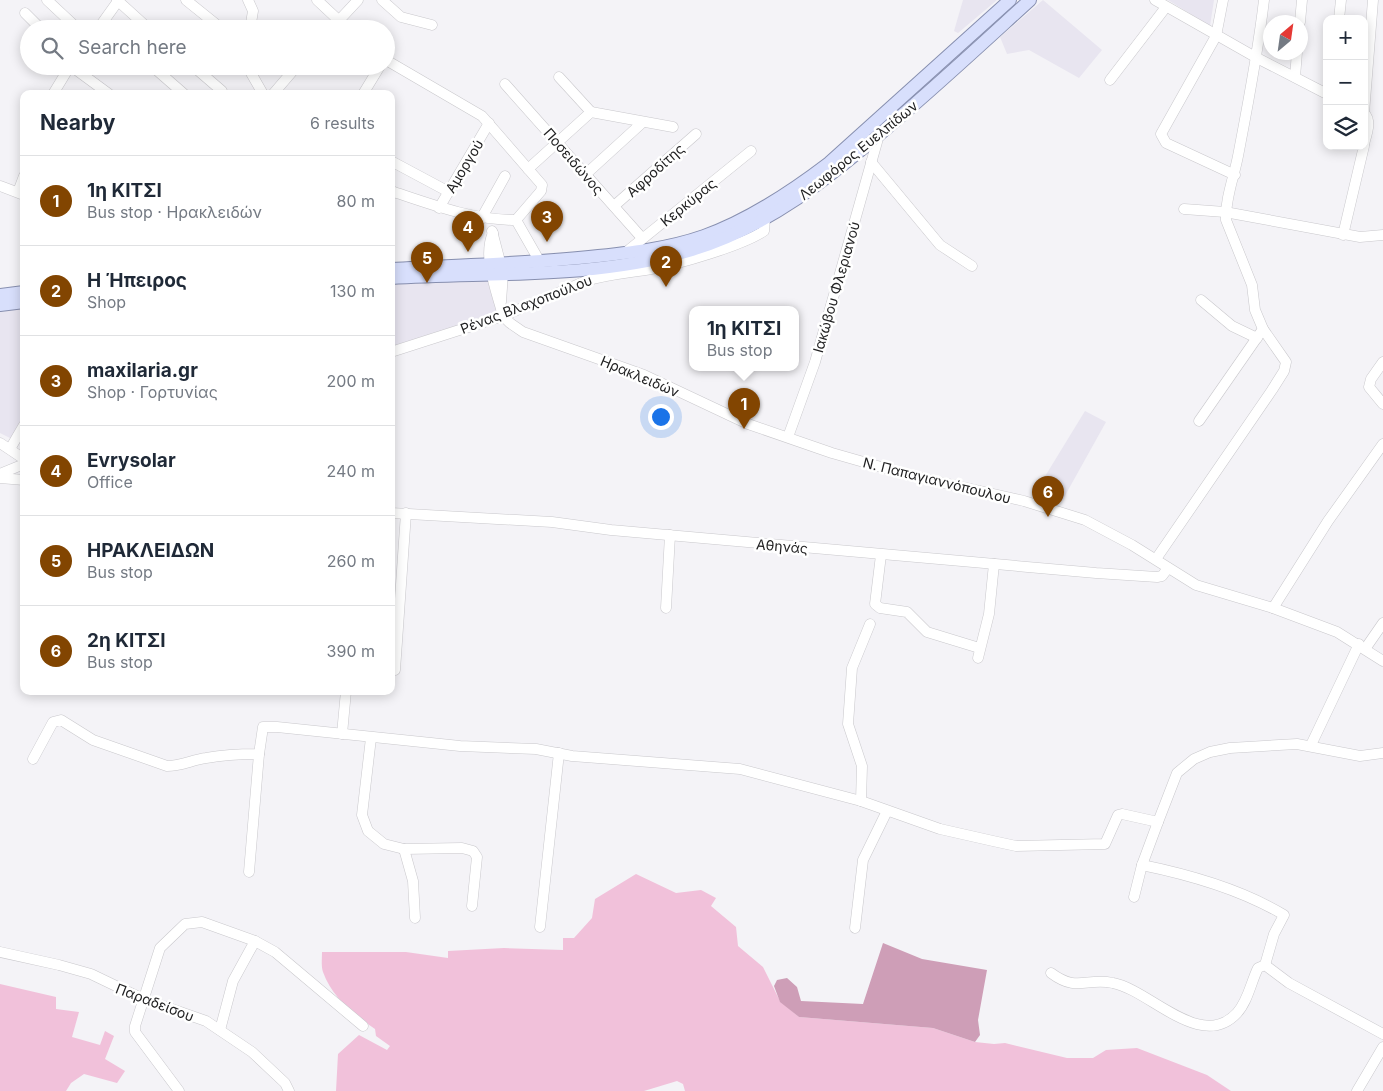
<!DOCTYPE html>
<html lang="en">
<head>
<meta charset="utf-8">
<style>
  body { margin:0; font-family:Inter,sans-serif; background:#f6f6f7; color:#1f2937 }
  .controls { position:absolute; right:15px; top:15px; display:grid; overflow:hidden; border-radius:10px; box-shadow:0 2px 12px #0003 }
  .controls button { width:45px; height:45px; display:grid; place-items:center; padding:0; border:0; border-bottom:1px solid #e0e1e3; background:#fff; color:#1f2937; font:25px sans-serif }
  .compass { position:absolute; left:1263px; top:15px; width:45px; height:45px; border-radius:50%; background:#fff; box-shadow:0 2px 12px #0003; rotate:29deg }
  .you { position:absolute; left:660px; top:416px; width:18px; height:18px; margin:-12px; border:4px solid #fff; border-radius:50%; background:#1a73e8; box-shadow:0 0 0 8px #1a73e833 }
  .badge { display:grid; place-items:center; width:32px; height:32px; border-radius:50%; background:#824501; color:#fff; font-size:16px; font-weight:700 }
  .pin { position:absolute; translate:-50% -41px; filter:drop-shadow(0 1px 2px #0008) }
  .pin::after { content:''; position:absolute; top:26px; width:18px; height:15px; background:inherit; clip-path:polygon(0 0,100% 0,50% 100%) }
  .popup { position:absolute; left:689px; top:306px; width:110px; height:65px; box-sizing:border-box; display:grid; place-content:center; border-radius:10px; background:#fff; filter:drop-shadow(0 1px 4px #0005); font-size:16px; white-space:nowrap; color:#747a83 }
  .popup b { font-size:19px; color:#1f2937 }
  .popup::after { content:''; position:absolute; left:50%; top:100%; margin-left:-10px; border:10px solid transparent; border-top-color:#fff }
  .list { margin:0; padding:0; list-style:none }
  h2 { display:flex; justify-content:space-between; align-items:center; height:65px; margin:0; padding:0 20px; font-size:21px }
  h2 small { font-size:16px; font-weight:400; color:#747a83 }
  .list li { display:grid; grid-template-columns:32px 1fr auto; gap:15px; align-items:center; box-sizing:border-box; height:90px; padding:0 20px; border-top:1px solid #e0e1e3 }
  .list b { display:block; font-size:19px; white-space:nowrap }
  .list p { margin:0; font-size:16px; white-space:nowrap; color:#747a83 }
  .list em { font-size:16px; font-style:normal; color:#747a83 }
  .icon { flex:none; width:28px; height:28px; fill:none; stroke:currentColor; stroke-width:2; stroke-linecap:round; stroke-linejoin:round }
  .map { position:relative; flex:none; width:1383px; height:1091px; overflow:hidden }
  .search { position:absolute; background:#fff; box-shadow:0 2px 12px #0003; left:20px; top:20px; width:375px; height:55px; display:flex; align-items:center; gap:12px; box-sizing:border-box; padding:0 18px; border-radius:28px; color:#747a83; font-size:19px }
  .panel { position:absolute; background:#fff; box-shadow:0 2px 12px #0003; left:20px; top:90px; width:375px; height:605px; border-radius:10px }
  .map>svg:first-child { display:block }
</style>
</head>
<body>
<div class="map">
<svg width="1383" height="1091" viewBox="0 0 1383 1091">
  <rect width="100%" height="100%" fill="#f4f3f7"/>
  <g fill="#e8e5f0">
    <polygon points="963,0 997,0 958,33 954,31"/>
    <polygon points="1043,0 1102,50 1079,78 1029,50 1007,54 1000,37"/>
    <polygon points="1168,0 1214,0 1210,26"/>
    <polygon points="490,274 503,316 391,348 391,281"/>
    <polygon points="24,308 24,445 0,433 0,312"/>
    <polygon points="1085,411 1106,422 1062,501 1033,496"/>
  </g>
  <g fill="#f1c1da">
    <path d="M636,874l40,19 25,-3 15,8 -5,8 25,21 2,19 25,21 17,34 19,16 134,11 42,14 19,2 11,-1 62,15h26l13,-8 31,-2 70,27 24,16h-546l-2,-7 -6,-3 -33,10h-308l2,-37 21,-19 28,15 3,-4 -14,-10 -1,-7c-21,-14 -43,-32 -52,-57 -2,-6 -1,-14 -1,-20h84l42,6v-7l56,-3 59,2v-12h11l18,-20 3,-19z"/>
    <polygon points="0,984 56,997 56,1009 79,1012 72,1037 100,1045 105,1031 114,1036 105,1059 125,1071 117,1083 84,1074 71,1083 66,1091 0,1091"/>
  </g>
  <polygon fill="#ce9eb7" points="883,943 922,959 987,970 978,1020 980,1035 975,1042 933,1028 799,1017 780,1002 774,986 777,980 787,978 797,987 801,1001 863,1004"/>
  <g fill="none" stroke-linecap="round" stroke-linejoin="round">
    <g stroke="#c9c8cc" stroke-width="11">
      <g id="minor">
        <polyline points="47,0 78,29"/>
        <polyline points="117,0 149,29"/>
        <polyline points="186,0 222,29"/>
        <polyline points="248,0 253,11 250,29"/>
        <polyline points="317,0 348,29"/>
        <polyline points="382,0 401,17 432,25"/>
        <polyline points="1155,0 1257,58 1327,94"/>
        <polyline points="1223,0 1216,36 1161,134 1166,143 1235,175"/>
        <polyline points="25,13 41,29"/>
        <polyline points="1339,19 1341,0"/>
        <polyline points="1300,22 1302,0"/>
        <polyline points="98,29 118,1"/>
        <polyline points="331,29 358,0"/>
        <polyline points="386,60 482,116 542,185 541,191 516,220"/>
        <polyline points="71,66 109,94"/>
        <polyline points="152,66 184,94"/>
        <polyline points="193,66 222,91"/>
        <polyline points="247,66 263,94"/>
        <polyline points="559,77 591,112"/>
        <polyline points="1295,77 1297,52"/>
        <polyline points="1110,80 1166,7"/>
        <polyline points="505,84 642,238"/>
        <polyline points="53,94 70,66"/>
        <polyline points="273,94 297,66"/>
        <polyline points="363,94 380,66"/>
        <polyline points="1364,113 1373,0"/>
        <path d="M1364,113c8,8 3,20 0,31"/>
        <polyline points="391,161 449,192"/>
        <polyline points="871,162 940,245 972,266"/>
        <polyline points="528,169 591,112 673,127"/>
        <polyline points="586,174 643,122"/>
        <polyline points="0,186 24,195"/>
        <path d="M391,191c42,14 81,29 125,29l24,42"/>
        <polyline points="18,192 24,176"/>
        <polyline points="614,206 696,134"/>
        <polyline points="439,208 489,123"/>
        <polyline points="1184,209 1225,212 1360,237 1383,235"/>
        <polyline points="481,219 505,176"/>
        <polyline points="492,231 503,273 501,302"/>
        <path d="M493,233c-11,24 4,59 10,83l7,7 13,9 121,43 104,49 84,29 77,22 115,26 61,19 47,25 64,40 77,23 64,24 46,29"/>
        <polyline points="1343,235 1364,146"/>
        <polyline points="625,253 751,151"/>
        <polyline points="1201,300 1232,326 1257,338"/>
        <path d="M391,352l112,-36 83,-35c21,-7 43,-8 65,-12 28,-5 90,-23 113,-38l1,-12"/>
        <polyline points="1383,362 1371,379 1369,387 1383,404"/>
        <polyline points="1199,421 1263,329"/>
        <polyline points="788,437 815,362 879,135"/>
        <polyline points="0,443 24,459"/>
        <polyline points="10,449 24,425"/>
        <polyline points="0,474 24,464"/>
        <polyline points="0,478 24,480"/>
        <polyline points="391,513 552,522 611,530 1096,573 1157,577 1162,576 1168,568"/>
        <polyline points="881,555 875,604 880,608 907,612 927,632 976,647"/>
        <path d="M1156,559l116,-169 12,-19 2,-9 -23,-33 -8,-19 -3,-25 -26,-65c-1,-21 8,-43 12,-64 10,-52 20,-103 26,-156"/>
        <polyline points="666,608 670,535"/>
        <polyline points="1273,608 1328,521 1383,444"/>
        <polyline points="1365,649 1383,623"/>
        <polyline points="978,658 989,614 994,564"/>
        <polyline points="395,670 406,513"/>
        <polyline points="342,734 346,691"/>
        <polyline points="371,738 362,815 368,831 384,844 404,849 462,848 473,851 477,857 472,906"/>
        <polyline points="1311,745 1359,644"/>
        <path d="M33,759l20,-37 8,-2 32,20 74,26c14,0 25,-6 39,-8 18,-3 35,-4 53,-4l4,-27h14l183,19 76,3 36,7 168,13 121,32 79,28 53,12 23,5 89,-2 13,-29 4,-1 36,8 -16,43 -8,32"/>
        <polyline points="861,801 862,766 848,724 852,668 870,624"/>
        <polyline points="1158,822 1177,773 1194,759 1210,752 1230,748 1297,744 1360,756 1383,753"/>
        <polyline points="404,849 413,881 415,918"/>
        <path d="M1142,865c49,10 99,24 142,50l-10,19 -9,31"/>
        <polyline points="249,872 259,754"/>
        <polyline points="540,927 559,753"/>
        <polyline points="855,928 863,860 887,811"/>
        <polyline points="0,952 59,965 91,974 143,999 206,1021 252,1052 285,1083 289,1091"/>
        <path d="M1051,973c27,20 35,4 62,10 37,7 88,69 124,30 11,-12 14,-31 21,-45l7,-3 24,18 94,51"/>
        <polyline points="220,1030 233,981 255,941"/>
        <polyline points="179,1091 135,1032 135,1026 160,948 185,924 202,922 255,941 275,952 363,1026"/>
        <polyline points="1357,1091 1383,1047"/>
      </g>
    </g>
    <g stroke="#878faf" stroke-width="14">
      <g id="major">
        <path d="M391,269c66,-4 132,-5 198,-12 39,-4 78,-8 115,-21 45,-16 87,-44 125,-73l181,-163"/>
        <path d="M391,278c97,-6 199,1 294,-26 82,-23 147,-76 210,-131 46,-39 90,-80 135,-121"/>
        <polyline points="0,295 24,292"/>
        <polyline points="0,305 24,302"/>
      </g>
    </g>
    <use href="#minor" stroke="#fff" stroke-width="10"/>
    <use href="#major" stroke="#d8dffc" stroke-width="12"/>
  </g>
  <g text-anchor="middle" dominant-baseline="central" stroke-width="5" stroke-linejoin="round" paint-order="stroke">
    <g font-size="14" fill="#222223" stroke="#fff">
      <text transform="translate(858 150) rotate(-39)">Λεωφόρος Ευελπίδων</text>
      <text transform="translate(574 161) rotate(49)">Ποσειδώνος</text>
      <text transform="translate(464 166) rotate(-59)">Αμοργού</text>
      <text transform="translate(655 170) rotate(-42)">Αφροδίτης</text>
      <text transform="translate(688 202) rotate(-39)">Κερκύρας</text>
      <text transform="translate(836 287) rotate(-74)">Ιακώβου Φλεριανού</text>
      <text transform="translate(526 304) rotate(-21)">Ρένας Βλαχοπούλου</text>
      <text transform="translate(640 376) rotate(23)">Ηρακλειδών</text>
      <text transform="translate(937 480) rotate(14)">Ν. Παπαγιαννόπουλου</text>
      <text transform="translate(782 546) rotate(5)">Αθηνάς</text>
      <text transform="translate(155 1002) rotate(21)">Παραδείσου</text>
    </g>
  </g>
</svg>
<div class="controls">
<button>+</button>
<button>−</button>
<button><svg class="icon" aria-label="layers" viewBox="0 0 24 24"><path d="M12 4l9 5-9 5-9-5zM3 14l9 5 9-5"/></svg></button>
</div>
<svg class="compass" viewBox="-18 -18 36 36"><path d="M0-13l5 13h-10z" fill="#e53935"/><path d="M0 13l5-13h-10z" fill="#747a83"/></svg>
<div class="you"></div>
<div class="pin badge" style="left:744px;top:429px">1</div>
<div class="popup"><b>1η ΚΙΤΣΙ</b>Bus stop</div>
<div class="pin badge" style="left:666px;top:287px">2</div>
<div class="pin badge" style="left:547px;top:242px">3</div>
<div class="pin badge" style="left:468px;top:252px">4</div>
<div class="pin badge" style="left:427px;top:283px">5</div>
<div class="pin badge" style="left:1048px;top:517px">6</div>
<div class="search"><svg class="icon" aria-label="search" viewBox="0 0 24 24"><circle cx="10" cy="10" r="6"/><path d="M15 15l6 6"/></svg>Search here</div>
<section class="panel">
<h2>Nearby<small>6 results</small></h2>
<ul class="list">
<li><span class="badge">1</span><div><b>1η ΚΙΤΣΙ</b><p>Bus stop · Ηρακλειδών</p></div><em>80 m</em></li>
<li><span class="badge">2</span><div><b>Η Ήπειρος</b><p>Shop</p></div><em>130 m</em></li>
<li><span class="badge">3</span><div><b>maxilaria.gr</b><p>Shop · Γορτυνίας</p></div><em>200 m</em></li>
<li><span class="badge">4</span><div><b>Evrysolar</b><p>Office</p></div><em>240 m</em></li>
<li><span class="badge">5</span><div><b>ΗΡΑΚΛΕΙΔΩΝ</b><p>Bus stop</p></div><em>260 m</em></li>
<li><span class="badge">6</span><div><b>2η ΚΙΤΣΙ</b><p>Bus stop</p></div><em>390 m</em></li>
</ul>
</section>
</div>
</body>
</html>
